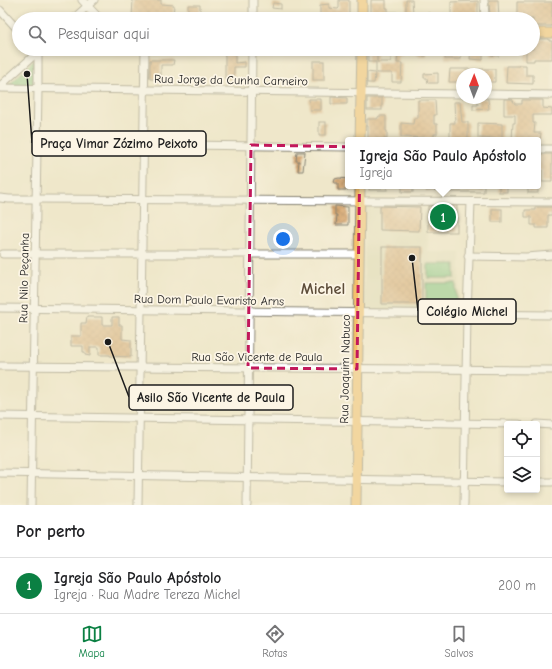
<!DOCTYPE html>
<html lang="pt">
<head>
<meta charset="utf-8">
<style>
  body { margin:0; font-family:"Comic Neue",sans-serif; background:#f6f6f6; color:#202124 }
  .controls { position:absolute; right:12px; bottom:12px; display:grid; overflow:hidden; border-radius:4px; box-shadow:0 2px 6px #0003 }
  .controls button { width:36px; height:36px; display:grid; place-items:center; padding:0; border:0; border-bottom:1px solid #e0e0e0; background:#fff; color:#202124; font:20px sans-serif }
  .compass { position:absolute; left:456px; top:68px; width:36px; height:36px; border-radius:50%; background:#fff; box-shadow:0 2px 6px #0003; rotate:1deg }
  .you { position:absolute; left:283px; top:239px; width:14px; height:14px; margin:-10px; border:3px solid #fff; border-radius:50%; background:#1a73e8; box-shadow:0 0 0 6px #1a73e833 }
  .badge { display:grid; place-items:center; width:26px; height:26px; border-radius:50%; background:#0b8043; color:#fff; font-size:13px; font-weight:700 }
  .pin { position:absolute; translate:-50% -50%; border:2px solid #fff; box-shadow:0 1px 4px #0006 }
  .popup { position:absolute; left:345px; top:137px; width:196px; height:52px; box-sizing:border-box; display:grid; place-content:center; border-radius:4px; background:#fff; filter:drop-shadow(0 1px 3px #0005); font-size:13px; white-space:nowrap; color:#757577 }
  .popup b { font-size:15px; color:#202124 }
  .popup::after { content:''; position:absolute; left:50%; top:100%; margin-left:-8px; border:8px solid transparent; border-top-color:#fff }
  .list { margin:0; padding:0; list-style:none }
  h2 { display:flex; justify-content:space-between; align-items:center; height:52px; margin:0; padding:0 16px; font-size:17px }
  h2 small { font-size:13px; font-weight:400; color:#757577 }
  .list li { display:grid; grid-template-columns:26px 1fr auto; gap:12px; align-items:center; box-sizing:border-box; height:56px; padding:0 16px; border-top:1px solid #e0e0e0 }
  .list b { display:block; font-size:15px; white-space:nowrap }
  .list p { margin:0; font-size:13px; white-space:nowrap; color:#757577 }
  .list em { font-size:13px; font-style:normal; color:#757577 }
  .icon { flex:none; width:22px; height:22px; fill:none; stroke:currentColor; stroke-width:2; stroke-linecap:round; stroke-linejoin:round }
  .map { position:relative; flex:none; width:552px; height:505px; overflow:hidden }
  .search { position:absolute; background:#fff; box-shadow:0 2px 6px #0003; left:12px; right:12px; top:12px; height:44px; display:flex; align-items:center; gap:10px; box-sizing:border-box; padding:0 14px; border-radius:22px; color:#757577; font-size:15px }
  .sheet { height:108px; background:#fff }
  nav { display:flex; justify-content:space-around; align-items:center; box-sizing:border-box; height:56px; border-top:1px solid #e0e0e0; background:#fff; font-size:11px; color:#757577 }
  nav a { display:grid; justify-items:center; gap:2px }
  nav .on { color:#0b8043 }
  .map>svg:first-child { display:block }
</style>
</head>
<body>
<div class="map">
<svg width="552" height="505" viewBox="0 0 552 505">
  <defs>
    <pattern id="green-dots" width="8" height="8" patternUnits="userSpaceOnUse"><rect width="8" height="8" fill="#7ec682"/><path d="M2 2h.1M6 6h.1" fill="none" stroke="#66a06a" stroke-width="1.8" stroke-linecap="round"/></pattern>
    <pattern id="building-cross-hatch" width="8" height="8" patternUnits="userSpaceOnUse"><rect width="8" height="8" fill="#d7a771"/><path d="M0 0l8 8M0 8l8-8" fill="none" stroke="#b88f61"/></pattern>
  </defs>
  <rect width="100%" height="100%" fill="#fcf5e5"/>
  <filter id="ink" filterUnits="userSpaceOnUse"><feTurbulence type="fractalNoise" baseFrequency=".025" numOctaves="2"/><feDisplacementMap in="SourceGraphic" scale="8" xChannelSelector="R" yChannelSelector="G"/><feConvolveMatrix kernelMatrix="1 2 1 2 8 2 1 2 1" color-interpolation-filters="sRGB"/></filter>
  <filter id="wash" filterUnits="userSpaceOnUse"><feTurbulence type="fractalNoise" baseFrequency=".012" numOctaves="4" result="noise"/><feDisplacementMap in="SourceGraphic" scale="16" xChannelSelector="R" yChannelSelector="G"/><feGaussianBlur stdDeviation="0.9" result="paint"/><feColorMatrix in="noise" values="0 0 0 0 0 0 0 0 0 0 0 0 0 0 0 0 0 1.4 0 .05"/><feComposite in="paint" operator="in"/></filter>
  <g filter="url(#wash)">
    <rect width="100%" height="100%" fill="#efe7ca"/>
    <polygon fill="#e0ddbb" points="365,203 427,205 428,252 460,253 459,312 364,311"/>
    <polygon fill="url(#green-dots)" stroke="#4d714f" points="34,60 34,87 7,87"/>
    <g fill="#7ec682" stroke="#4d714f">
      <rect x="428" y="264" width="27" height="14"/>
      <rect x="426" y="283" width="30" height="26"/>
    </g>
    <g id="blocks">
      <g fill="url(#building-cross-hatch)">
        <polygon points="133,0 161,0 161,4 174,5 173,17 166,17 166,15 147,14 147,16 132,17"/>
        <polygon points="339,0 349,0 349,18 337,18 337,19 330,19 330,17 323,17 323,15 320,15 320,5 329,4 329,8 338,9 339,8"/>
        <polygon points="371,0 386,0 386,8 388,8 388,12 397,12 397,19 371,19"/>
        <polygon points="406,0 412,0 413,13 430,13 430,14 437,14 437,19 406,19"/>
        <polygon points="489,0 498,0 499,19 490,19"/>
        <polygon points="478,1 478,19 451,19 451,2"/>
        <polygon points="517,2 552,2 552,26 533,26 533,19 517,19"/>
        <polygon points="273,3 281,4 281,9 272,8"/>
        <polygon points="188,5 200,5 200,17 188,18"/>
        <polygon points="536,39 549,39 549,41 552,41 552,59 534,59 534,61 526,61 526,49 533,49 533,40 536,40"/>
        <polygon points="224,49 235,49 235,63 245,62 245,67 234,67 234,79 225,79 225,55 224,55"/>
        <polygon points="368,49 377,49 377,62 391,62 391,49 403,49 403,54 398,54 397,63 402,63 401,82 392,82 392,73 376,73 376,62 368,62"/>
        <rect x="418" y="49" width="8" height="7"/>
        <rect x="445" y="49" width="16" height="10"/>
        <polygon points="471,49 483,49 483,60 470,59"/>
        <polygon points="491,49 499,49 499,56 491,55"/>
        <polygon points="150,60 174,60 173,65 161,65 161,79 150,79"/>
        <rect x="313" y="61" width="11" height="19"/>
        <polygon points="519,65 526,65 526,75 533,75 533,84 506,83 507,66 519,66"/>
        <polygon points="450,69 495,69 495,82 486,82 486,74 462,74 462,82 449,82"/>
        <polygon points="367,72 375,73 374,83 367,83"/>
        <polygon points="438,73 438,83 428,83 427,78 424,78 424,74"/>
        <polygon points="331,97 347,98 347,104 331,104"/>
        <rect x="367" y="98" width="15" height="12"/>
        <polygon points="477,98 488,99 489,109 473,110 473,105 478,105"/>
        <polygon points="309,99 321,99 321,110 310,110"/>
        <polygon points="504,99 512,99 515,104 522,104 522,100 543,100 543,108 552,109 552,115 533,115 533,123 535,123 534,133 541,133 540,140 512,140 513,123 515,123 515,115 504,115"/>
        <polygon points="418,100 435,100 436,115 434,115 434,124 437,124 437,134 434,134 434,138 401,137 401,123 413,124 414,118 418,118"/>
        <polygon points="454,102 460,102 462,122 468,122 468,139 450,138 450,123 455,123"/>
        <polygon points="379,116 386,116 386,131 387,131 387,139 368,139 368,126 367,126 367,119 377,119"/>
        <rect x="319" y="122" width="7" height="13"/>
        <polygon points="478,123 502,124 502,139 478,138"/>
        <polygon points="297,152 305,152 303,171 298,171 299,161 296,161"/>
        <polygon points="539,154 552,154 552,182 542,182 542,170 539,170"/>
        <polygon points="339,178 348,179 348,190 338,190 338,183 334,183 335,179"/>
        <rect x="369" y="186" width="18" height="4"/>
        <rect x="402" y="186" width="11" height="6"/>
        <polygon points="426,186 484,186 484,192 441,192 441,190 426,191"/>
        <rect x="499" y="186" width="8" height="6"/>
        <rect x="528" y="186" width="10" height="7"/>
        <polygon points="335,206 348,207 348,225 336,225 337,215 335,215"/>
        <polygon points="380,206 420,207 419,231 380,230"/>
        <rect x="428" y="206" width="29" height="26"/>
        <polygon points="535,207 552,207 552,215 548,215 548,228 536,228 536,225 531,225 531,217 525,217 525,210 535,210"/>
        <rect x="492" y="209" width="10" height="13"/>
        <rect x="382" y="247" width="40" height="57"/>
        <polygon points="87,317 102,317 102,325 112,325 112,317 119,317 119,325 122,325 122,339 131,340 131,357 110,356 110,355 99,355 99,347 90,347 90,356 85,355 85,352 83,352 83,346 71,346 71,336 81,336 81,323 86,323"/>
      </g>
    </g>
  </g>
  <g filter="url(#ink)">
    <use href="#blocks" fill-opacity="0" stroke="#868273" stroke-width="1"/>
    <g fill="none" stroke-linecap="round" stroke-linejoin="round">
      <g stroke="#868273" stroke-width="9">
        <g id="minor">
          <polyline points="82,0 100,19"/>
          <polyline points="484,0 485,19"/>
          <polyline points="0,10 19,31"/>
          <polyline points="73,19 94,0"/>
          <polyline points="253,19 253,0"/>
          <polyline points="0,86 40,50"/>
          <polyline points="0,88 462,94"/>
          <polyline points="486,94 552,95"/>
          <polyline points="37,143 348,147"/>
          <polyline points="538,149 552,149"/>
          <polyline points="0,198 9,199 36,199 552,202"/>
          <polyline points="3,254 359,254"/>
          <polyline points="468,256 526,257 552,255"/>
          <polyline points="0,308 552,315"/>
          <polyline points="0,366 552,370"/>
          <polyline points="0,416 519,424"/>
          <polyline points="537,424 552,425"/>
          <polyline points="0,473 507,482"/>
          <polyline points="537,482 552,482"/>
          <polyline points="31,505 38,89 38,51 36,49"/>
          <polyline points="138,505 145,49"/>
          <polyline points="247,505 252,49"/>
          <polyline points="464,505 467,314 471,202"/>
        </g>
      </g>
      <g stroke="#868273" stroke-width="11">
        <g id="major">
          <polyline points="362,19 362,0"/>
          <polyline points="533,33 552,33"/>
          <polyline points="360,140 362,49"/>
          <polyline points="356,505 360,186"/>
        </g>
      </g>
      <use href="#minor" stroke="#fff" stroke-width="7"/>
      <use href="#major" stroke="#f6c06b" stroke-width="9"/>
    </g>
  </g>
  <path d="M0 0H552V505H0ZM251,145l109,2 -3,222 -109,-1z" fill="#efe7ca" fill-opacity=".55" fill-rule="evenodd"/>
  <path fill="none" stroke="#c2185b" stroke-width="3" stroke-dasharray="8 5" stroke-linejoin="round" d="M251,145l109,2 -3,222 -109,-1z"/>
  <g text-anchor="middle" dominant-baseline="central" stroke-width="3.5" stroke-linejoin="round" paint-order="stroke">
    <g font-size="12" fill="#1c1c1c" stroke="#fcf5e5">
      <text transform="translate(231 80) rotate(1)">Rua Jorge da Cunha Carneiro</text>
      <text transform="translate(24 278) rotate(-89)">Rua Nilo Peçanha</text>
      <text transform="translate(209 300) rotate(1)">Rua Dom Paulo Evaristo Arns</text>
      <text x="257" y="357">Rua São Vicente de Paula</text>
      <text transform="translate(345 369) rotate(-89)">Rua Joaquim Nabuco</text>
    </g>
    <g font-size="16" font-weight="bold" fill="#5d4d3a" stroke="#fcf5e5">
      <text x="323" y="289">Michel</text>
    </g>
  </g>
  <path fill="none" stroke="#1c1c1c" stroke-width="1.5" d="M27 74L32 143M412 258L418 311M108 342L129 397"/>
  <g fill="#1c1c1c" stroke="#fcf5e5" stroke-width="1.5">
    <circle cx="27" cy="74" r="4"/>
    <circle cx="412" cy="258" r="4"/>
    <circle cx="108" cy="342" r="4"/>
  </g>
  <g fill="#fcf5e5" stroke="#1c1c1c" stroke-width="1.5">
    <rect x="32" y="131" width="174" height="25" rx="4"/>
    <rect x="418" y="299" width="98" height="25" rx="4"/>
    <rect x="129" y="385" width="164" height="25" rx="4"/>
  </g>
  <g font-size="13" text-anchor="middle" font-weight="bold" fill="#1c1c1c">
    <text x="119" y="148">Praça Vimar Zózimo Peixoto</text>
    <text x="467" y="316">Colégio Michel</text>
    <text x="211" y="402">Asilo São Vicente de Paula</text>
  </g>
</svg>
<div class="controls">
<button><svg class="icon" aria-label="locate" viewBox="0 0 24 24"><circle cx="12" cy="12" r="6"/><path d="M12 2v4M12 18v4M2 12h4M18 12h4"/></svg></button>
<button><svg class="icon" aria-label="layers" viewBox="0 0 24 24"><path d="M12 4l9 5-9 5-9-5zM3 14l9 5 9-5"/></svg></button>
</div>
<svg class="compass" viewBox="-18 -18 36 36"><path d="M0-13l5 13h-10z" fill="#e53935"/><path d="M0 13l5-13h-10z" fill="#757577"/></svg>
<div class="you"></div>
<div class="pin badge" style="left:443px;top:217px">1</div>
<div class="popup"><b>Igreja São Paulo Apóstolo</b>Igreja</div>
<div class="search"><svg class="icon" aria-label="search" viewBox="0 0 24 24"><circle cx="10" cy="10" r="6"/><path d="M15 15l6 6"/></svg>Pesquisar aqui</div>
</div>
<section class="sheet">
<h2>Por perto<small></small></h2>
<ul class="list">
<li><span class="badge">1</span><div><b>Igreja São Paulo Apóstolo</b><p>Igreja · Rua Madre Tereza Michel</p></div><em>200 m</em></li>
</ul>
</section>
<nav>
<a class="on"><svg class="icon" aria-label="map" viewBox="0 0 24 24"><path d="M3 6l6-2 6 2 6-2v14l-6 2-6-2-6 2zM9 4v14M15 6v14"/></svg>Mapa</a>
<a><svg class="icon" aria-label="directions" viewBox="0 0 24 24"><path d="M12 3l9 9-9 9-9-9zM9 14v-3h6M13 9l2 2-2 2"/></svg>Rotas</a>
<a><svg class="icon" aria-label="saved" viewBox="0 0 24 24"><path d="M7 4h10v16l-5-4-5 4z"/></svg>Salvos</a>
</nav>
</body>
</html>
